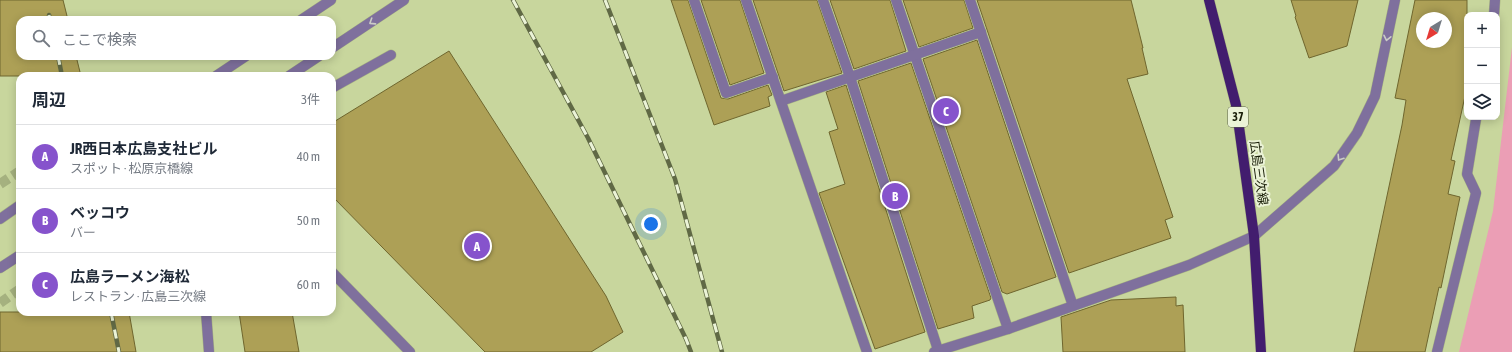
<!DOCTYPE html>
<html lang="ja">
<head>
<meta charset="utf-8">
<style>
  body { margin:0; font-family:"Asap Condensed","Noto Sans JP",sans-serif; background:#f6f6f7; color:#1f2937 }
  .controls { position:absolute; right:12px; top:12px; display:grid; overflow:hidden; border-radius:8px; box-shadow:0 2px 10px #0003 }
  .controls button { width:36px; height:36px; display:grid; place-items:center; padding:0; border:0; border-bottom:1px solid #e0e1e3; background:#fff; color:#1f2937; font:20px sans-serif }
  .compass { position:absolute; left:1416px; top:12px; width:36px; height:36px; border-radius:50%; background:#fff; box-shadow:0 2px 10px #0003; rotate:218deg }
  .you { position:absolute; left:651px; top:224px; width:14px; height:14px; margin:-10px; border:3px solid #fff; border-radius:50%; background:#1a73e8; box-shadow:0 0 0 6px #1a73e833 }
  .badge { display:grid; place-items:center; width:26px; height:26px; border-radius:50%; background:#8653cc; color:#fff; font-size:13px; font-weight:700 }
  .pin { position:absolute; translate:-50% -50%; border:2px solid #fff; box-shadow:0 1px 4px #0006 }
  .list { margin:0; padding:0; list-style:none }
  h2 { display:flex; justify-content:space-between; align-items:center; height:52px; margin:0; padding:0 16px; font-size:17px }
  h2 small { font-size:13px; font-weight:400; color:#747a83 }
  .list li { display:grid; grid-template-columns:26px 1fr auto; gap:12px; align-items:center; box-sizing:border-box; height:64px; padding:0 16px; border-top:1px solid #e0e1e3 }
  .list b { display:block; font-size:15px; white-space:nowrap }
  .list p { margin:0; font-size:13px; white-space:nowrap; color:#747a83 }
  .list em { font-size:13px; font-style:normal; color:#747a83 }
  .icon { flex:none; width:22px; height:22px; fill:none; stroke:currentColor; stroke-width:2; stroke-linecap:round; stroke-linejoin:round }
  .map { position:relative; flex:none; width:1512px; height:352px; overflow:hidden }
  .search { position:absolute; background:#fff; box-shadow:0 2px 10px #0003; left:16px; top:16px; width:320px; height:44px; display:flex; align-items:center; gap:10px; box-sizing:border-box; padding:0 14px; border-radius:12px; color:#747a83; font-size:15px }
  .panel { position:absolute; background:#fff; box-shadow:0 2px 10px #0003; left:16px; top:72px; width:320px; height:244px; border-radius:12px }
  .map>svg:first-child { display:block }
</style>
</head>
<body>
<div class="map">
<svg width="1512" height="352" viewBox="0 0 1512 352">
  <rect width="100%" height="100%" fill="#c8d69d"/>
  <polygon fill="#eb9eb5" points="1512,47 1512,352 1459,352 1493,211"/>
  <g fill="#ada056" stroke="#6f662e" fill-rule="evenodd">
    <polygon points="0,0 63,0 68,20 20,20 20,56 76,56 81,76 0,76"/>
    <polygon points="671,0 688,0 721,98 728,99 768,85 772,95 768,97 770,106 714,125"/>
    <polygon points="701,0 740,0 764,73 730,85"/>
    <polygon points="753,0 817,0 842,73 784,91"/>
    <polygon points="830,0 890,0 906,51 854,69"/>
    <polygon points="903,0 964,0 973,28 919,47"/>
    <polygon points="977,0 1131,0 1143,48 1142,48 1148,74 1127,79 1173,217 1165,220 1171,238 1069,273"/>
    <polygon points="1291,0 1358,0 1347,46 1309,58 1295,17 1296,16"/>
    <path d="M1415,0h52v87l-16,73 4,1 -7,33 12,3 -19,91 -2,-1 -14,65h-71l48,-227 4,-25 -11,-2zM1422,18h24v24h-24z"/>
    <polygon points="977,40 1056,277 1007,294 1002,292 923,59"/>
    <polygon points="449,51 606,296 623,332 591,352 485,352 332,196 332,123"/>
    <polygon points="911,63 991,298 990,300 972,306 974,318 938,329 858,81"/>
    <polygon points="846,85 925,332 875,349 819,193 845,184 829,132 838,129 826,92"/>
    <polygon points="1176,297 1176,306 1183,305 1185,352 1063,352 1061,317 1111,300"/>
    <polygon points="0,312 129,312 136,352 0,352"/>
    <polygon points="239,312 292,312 299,352 245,352"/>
  </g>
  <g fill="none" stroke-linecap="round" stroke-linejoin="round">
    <g stroke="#a5b17f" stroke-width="10" stroke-dasharray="10 5" stroke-linecap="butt">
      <polyline points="0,184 20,171"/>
      <polyline points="0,303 20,289"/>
    </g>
    <g stroke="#a8b582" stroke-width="11">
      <g id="minor">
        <polyline points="694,0 726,93 773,77"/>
        <polyline points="746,0 867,352"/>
        <polyline points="823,0 850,77 938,350"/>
        <polyline points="896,0 1008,329"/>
        <polyline points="970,0 1073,306"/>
        <polyline points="1494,15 1495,0"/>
        <polyline points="301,20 331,0"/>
        <polyline points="332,48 404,0"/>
        <polyline points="216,76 246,56"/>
        <polyline points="289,76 319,56"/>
        <polyline points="332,88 391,55"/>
        <polyline points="781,101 981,32"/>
        <polyline points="0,219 20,205"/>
        <polyline points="0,268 20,255"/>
        <polyline points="332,272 410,352"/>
        <polyline points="206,312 209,352"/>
        <polyline points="934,352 1008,329 1189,265 1254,236 1334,166 1357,133 1375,96 1395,0"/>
        <polyline points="1437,352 1476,193 1467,174 1476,119 1477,117"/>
      </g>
    </g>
    <g stroke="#a8b582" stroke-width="11">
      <polyline id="major" points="1209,0 1236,105 1254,236 1261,352"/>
    </g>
    <use href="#minor" stroke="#7f709d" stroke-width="10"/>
    <use href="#major" stroke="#421d6e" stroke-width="10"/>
    <g stroke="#606945" stroke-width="4.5">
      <g id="rail">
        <polyline points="513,0 588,138 686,339 691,352"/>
        <polyline points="605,0 675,179 722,352"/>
        <polyline points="49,15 50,20"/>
        <polyline points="58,56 62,76"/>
        <polyline points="111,312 119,352"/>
      </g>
    </g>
    <use href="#rail" stroke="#ebf3d7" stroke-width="3" stroke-dasharray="9" stroke-linecap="butt"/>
  </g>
  <defs><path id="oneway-chevron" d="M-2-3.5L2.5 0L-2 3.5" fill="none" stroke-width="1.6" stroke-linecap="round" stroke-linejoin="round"/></defs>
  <g stroke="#cbccc6">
    <use href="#oneway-chevron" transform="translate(372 22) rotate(147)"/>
    <use href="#oneway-chevron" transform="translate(1387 38) rotate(102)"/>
    <use href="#oneway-chevron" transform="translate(1340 158) rotate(123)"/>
  </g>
  <g text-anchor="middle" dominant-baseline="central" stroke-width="4" stroke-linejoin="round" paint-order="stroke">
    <rect fill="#ebf3d7" stroke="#585e46" stroke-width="1" x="1228" y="107" width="20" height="20" rx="3"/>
    <g font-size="12" font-weight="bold" fill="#191e08">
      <text x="1238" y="117">37</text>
    </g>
    <g font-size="13" fill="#191e08" stroke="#ebf3d7">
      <text transform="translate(1259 173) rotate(82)">広島三次線</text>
    </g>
  </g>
</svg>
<div class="controls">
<button>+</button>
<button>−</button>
<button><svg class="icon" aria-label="layers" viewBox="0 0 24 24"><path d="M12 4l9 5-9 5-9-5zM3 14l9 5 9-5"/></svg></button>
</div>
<svg class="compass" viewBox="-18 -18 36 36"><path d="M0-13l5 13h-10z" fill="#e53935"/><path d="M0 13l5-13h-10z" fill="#747a83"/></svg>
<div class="you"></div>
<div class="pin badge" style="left:477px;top:246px">A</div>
<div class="pin badge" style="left:895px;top:196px">B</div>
<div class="pin badge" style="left:946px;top:111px">C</div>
<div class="search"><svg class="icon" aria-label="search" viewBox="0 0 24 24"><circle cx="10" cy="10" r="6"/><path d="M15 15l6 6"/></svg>ここで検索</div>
<section class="panel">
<h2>周辺<small>3件</small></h2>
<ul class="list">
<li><span class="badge">A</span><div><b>JR西日本広島支社ビル</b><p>スポット · 松原京橋線</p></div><em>40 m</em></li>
<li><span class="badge">B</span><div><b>ベッコウ</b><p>バー</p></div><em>50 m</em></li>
<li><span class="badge">C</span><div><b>広島ラーメン海松</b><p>レストラン · 広島三次線</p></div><em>60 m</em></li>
</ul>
</section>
</div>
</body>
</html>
